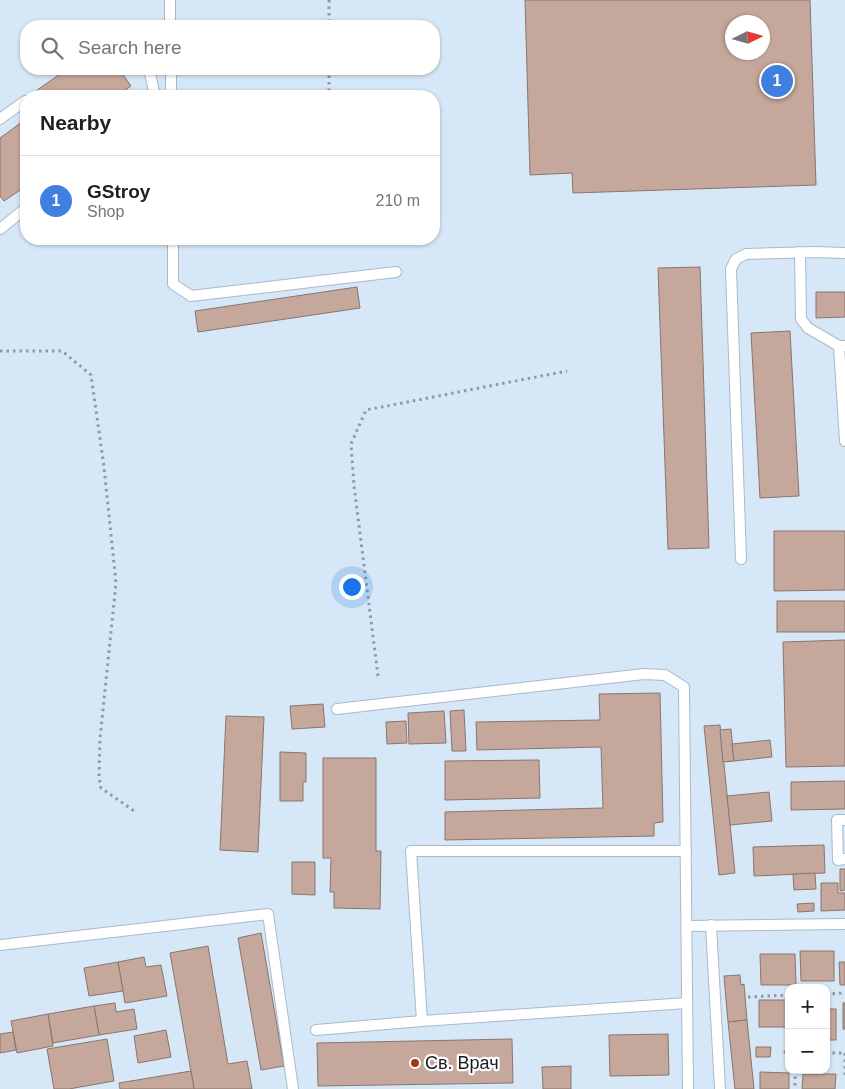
<!DOCTYPE html>
<html lang="en">
<head>
<meta charset="utf-8">
<style>
  body { margin:0; font-family:Helvetica,sans-serif; background:#f2f2f2; color:#202124 }
  .controls { position:absolute; right:15px; bottom:15px; display:grid; overflow:hidden; border-radius:10px; box-shadow:0 1px 4px #0004 }
  .controls button { width:45px; height:45px; display:grid; place-items:center; padding:0; border:0; border-bottom:1px solid #e0e0e0; background:#fff; color:#202124; font:25px sans-serif }
  .compass { position:absolute; left:725px; top:15px; width:45px; height:45px; border-radius:50%; background:#fff; box-shadow:0 1px 4px #0004; rotate:85deg }
  .you { position:absolute; left:351px; top:586px; width:18px; height:18px; margin:-12px; border:4px solid #fff; border-radius:50%; background:#1a73e8; box-shadow:0 0 0 8px #1a73e833 }
  .badge { display:grid; place-items:center; width:32px; height:32px; border-radius:50%; background:#db2777; color:#fff; font-size:16px; font-weight:700 }
  .pin { position:absolute; translate:-50% -50%; border:2px solid #fff; box-shadow:0 1px 5px #0006 }
  .list { margin:0; padding:0; list-style:none }
  h2 { display:flex; justify-content:space-between; align-items:center; height:65px; margin:0; padding:0 20px; font-size:21px }
  h2 small { font-size:16px; font-weight:400; color:#757577 }
  .list li { display:grid; grid-template-columns:32px 1fr auto; gap:15px; align-items:center; box-sizing:border-box; height:90px; padding:0 20px; border-top:1px solid #e0e0e0 }
  .list b { display:block; font-size:19px; white-space:nowrap }
  .list p { margin:0; font-size:16px; white-space:nowrap; color:#757577 }
  .list em { font-size:16px; font-style:normal; color:#757577 }
  .icon { flex:none; width:28px; height:28px; fill:none; stroke:currentColor; stroke-width:2; stroke-linecap:round; stroke-linejoin:round }
  .map { position:relative; flex:none; width:845px; height:1089px; overflow:hidden }
  .search { position:absolute; background:#fff; box-shadow:0 1px 4px #0004; left:20px; top:20px; width:420px; height:55px; display:flex; align-items:center; gap:12px; box-sizing:border-box; padding:0 18px; border-radius:20px; color:#757577; font-size:19px }
  .panel { position:absolute; background:#fff; box-shadow:0 1px 4px #0004; left:20px; top:90px; width:420px; height:155px; border-radius:20px }
  .map>svg:first-child { display:block }
</style>
</head>
<body>
<div class="map">
<svg width="845" height="1089" viewBox="0 0 845 1089">
  <rect width="100%" height="100%" fill="#d6e8f7"/>
  <g fill="#c6a79b" stroke="#89756d" fill-rule="evenodd">
    <path d="M525,0h285l6,185 -243,8 -1,-20 -42,2zM732,22h30v30h-30z"/>
    <polygon points="67,69 119,69 131,86 117,96 36,96 33,93"/>
    <polygon points="26,119 26,186 4,201 0,196 0,138"/>
    <polygon points="700,267 709,548 668,549 658,268"/>
    <polygon points="357,287 360,308 198,332 195,311"/>
    <polygon points="816,292 845,292 845,317 816,318"/>
    <polygon points="790,331 799,496 760,498 751,333"/>
    <polygon points="774,531 845,531 845,590 774,591"/>
    <rect x="777" y="601" width="68" height="31"/>
    <polygon points="845,640 845,766 786,767 783,642"/>
    <polygon points="660,693 663,822 654,823 654,836 445,840 445,812 603,808 601,747 477,750 476,722 600,720 599,694"/>
    <polygon points="323,704 325,727 292,729 290,706"/>
    <polygon points="464,710 466,751 452,751 450,711"/>
    <polygon points="444,711 446,743 409,744 408,713"/>
    <polygon points="226,716 264,717 258,852 220,850"/>
    <polygon points="406,721 407,743 387,744 386,722"/>
    <polygon points="720,725 735,873 719,875 704,726"/>
    <polygon points="731,729 734,761 723,762 720,730"/>
    <polygon points="770,740 772,757 734,761 732,744"/>
    <polygon points="280,752 306,753 306,782 303,782 303,801 280,801"/>
    <polygon points="323,758 376,758 376,851 381,851 380,909 334,908 334,892 330,892 331,858 323,858"/>
    <polygon points="539,760 540,798 445,800 445,761"/>
    <polygon points="845,781 845,809 791,810 791,782"/>
    <polygon points="769,792 772,821 730,825 727,796"/>
    <polygon points="824,845 825,873 754,876 753,847"/>
    <polygon points="292,862 315,862 315,895 292,894"/>
    <polygon points="840,869 845,869 845,890 840,891"/>
    <polygon points="815,873 816,889 794,890 793,874"/>
    <polygon points="821,883 838,883 838,893 845,893 845,910 821,911"/>
    <polygon points="814,903 814,911 798,912 797,904"/>
    <polygon points="261,933 284,1066 261,1070 238,938"/>
    <polygon points="208,946 228,1064 247,1061 252,1089 194,1089 170,953"/>
    <polygon points="800,951 834,951 834,981 801,981"/>
    <polygon points="760,954 795,954 796,985 761,985"/>
    <polygon points="144,957 146,967 161,965 167,996 125,1003 118,962"/>
    <polygon points="118,962 123,991 89,996 84,968"/>
    <polygon points="839,962 845,962 845,985 840,985"/>
    <polygon points="740,975 741,985 744,984 747,1020 728,1022 724,976"/>
    <rect x="759" y="1000" width="30" height="27"/>
    <polygon points="115,1003 116,1012 134,1009 137,1029 99,1035 94,1006"/>
    <rect x="843" y="1003" width="2" height="26"/>
    <polygon points="94,1006 99,1035 53,1043 48,1014"/>
    <rect x="826" y="1009" width="10" height="31"/>
    <polygon points="48,1014 53,1046 17,1053 11,1021"/>
    <polygon points="747,1020 754,1089 735,1089 728,1022"/>
    <polygon points="166,1030 171,1057 138,1063 134,1036"/>
    <polygon points="13,1032 16,1050 0,1053 0,1034"/>
    <polygon points="668,1034 669,1075 610,1076 609,1035"/>
    <polygon points="107,1039 114,1081 69,1089 54,1089 47,1049"/>
    <polygon points="512,1039 513,1083 318,1086 317,1043"/>
    <polygon points="756,1047 771,1047 770,1057 756,1057"/>
    <polygon points="571,1066 571,1089 543,1089 542,1067"/>
    <polygon points="191,1071 194,1089 120,1089 119,1083"/>
    <polygon points="760,1072 789,1073 789,1089 760,1089"/>
    <polygon points="803,1074 836,1074 835,1089 802,1089"/>
  </g>
  <g fill="none" stroke-linecap="round" stroke-linejoin="round">
    <g stroke="#a9b9c8" stroke-width="12">
      <g id="lane">
        <polyline points="170,0 170,26"/>
        <polyline points="149,69 155,96"/>
        <polyline points="171,69 171,96"/>
        <polyline points="0,119 25,101"/>
        <polyline points="0,229 26,208"/>
        <polyline points="173,239 173,284 191,296 396,272"/>
        <polyline points="800,252 801,319 808,328 839,346 845,346"/>
        <polyline points="839,346 845,441"/>
        <polyline points="741,559 731,269 736,259 746,254 815,252 845,253"/>
        <polyline points="337,709 644,674 665,675 684,687 688,1089"/>
        <polyline points="845,820 837,820 838,860 845,859"/>
        <polyline points="686,851 411,851 422,1021 687,1003"/>
        <polyline points="711,925 720,1089"/>
        <polyline points="687,926 845,924"/>
        <polyline points="0,945 268,914 293,1089"/>
        <polyline points="316,1030 422,1021"/>
      </g>
    </g>
    <g stroke="#8d9aa5" stroke-width="3" stroke-dasharray="2.5 4" stroke-linecap="butt">
      <polyline points="329,0 329,26"/>
      <polyline points="329,69 329,96"/>
      <polyline points="0,351 62,351 91,375 104,467 116,583 100,739 99,777 101,788 137,813"/>
      <polyline points="378,676 354,486 351,444 366,410 567,371"/>
      <polyline points="826,994 845,993"/>
      <polyline points="748,997 789,995"/>
      <polyline points="789,1045 785,1052 789,1060"/>
      <polyline points="826,1053 845,1053"/>
      <polyline points="845,1053 845,1077"/>
      <polyline points="795,1070 795,1089"/>
    </g>
    <use href="#lane" stroke="#fff" stroke-width="10"/>
  </g>
  <circle fill="#9f3a0b" stroke="#fff" stroke-width="2" cx="415" cy="1063" r="5"/>
  <g text-anchor="middle" dominant-baseline="central" stroke-width="4.5" stroke-linejoin="round" paint-order="stroke">
    <g font-size="18" fill="#161c21" stroke="#fff" text-anchor="start">
      <text x="425" y="1063">Св. Врач</text>
    </g>
  </g>
</svg>
<div class="controls">
<button>+</button>
<button>−</button>
</div>
<svg class="compass" viewBox="-18 -18 36 36"><path d="M0-13l5 13h-10z" fill="#e53935"/><path d="M0 13l5-13h-10z" fill="#757577"/></svg>
<div class="you"></div>
<div class="pin badge" style="left:777px;top:81px;background:#3f7fe0">1</div>
<div class="search"><svg class="icon" aria-label="search" viewBox="0 0 24 24"><circle cx="10" cy="10" r="6"/><path d="M15 15l6 6"/></svg>Search here</div>
<section class="panel">
<h2>Nearby<small></small></h2>
<ul class="list">
<li><span class="badge" style="background:#3f7fe0">1</span><div><b>GStroy</b><p>Shop</p></div><em>210 m</em></li>
</ul>
</section>
</div>
</body>
</html>
